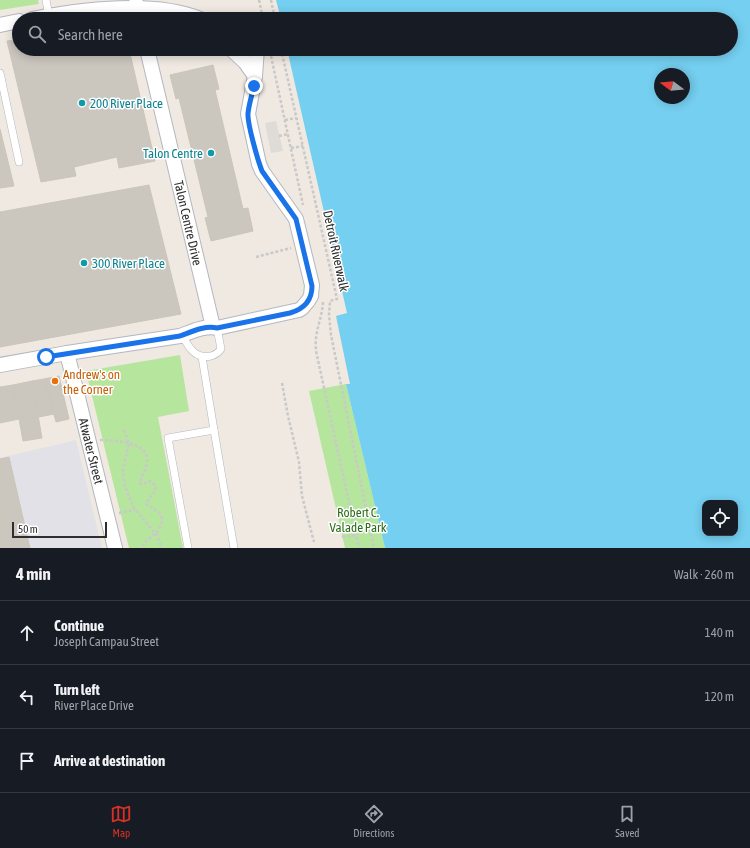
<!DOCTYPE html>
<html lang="en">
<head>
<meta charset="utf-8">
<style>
  body { margin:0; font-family:"Asap Condensed",sans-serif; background:#20242c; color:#f1f3f6 }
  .controls { position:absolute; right:12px; bottom:12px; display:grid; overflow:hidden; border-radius:8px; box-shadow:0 2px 10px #0003 }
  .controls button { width:36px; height:36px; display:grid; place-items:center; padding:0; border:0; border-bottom:1px solid #363941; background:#171b24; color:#f1f3f6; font:20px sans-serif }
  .compass { position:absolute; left:654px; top:68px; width:36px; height:36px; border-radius:50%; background:#171b24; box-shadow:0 2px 10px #0003; rotate:286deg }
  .scale { position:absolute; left:12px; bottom:10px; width:95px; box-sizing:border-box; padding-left:4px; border:2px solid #2e2e2e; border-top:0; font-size:11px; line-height:14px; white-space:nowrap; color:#2e2e2e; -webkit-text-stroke:3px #fff; paint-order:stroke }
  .stop { position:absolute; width:12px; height:12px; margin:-9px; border:3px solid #1a73e8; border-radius:50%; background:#fff }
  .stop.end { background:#1a73e8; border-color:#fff; box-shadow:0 1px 4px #0008 }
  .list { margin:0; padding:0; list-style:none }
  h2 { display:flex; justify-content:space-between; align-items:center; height:52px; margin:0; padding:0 16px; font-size:17px }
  h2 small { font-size:13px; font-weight:400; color:#9ea1a6 }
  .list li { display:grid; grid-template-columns:26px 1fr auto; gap:12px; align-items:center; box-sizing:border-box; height:64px; padding:0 16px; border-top:1px solid #363941 }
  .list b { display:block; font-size:15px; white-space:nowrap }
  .list p { margin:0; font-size:13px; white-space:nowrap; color:#9ea1a6 }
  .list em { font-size:13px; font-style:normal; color:#9ea1a6 }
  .icon { flex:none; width:22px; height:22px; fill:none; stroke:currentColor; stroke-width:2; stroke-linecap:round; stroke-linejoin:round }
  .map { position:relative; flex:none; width:750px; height:548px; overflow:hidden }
  .search { position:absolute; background:#171b24; box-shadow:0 2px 10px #0003; left:12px; right:12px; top:12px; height:44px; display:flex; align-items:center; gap:10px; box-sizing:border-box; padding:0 14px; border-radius:22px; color:#9ea1a6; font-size:15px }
  .sheet { height:244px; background:#171b24 }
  nav { display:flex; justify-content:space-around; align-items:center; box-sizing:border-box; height:56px; border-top:1px solid #363941; background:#171b24; font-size:11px; color:#9ea1a6 }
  nav a { display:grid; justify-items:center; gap:2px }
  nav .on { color:#d93025 }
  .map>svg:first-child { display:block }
</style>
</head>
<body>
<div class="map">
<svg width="750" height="548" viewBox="0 0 750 548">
  <rect width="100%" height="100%" fill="#efe9e1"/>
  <polygon fill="#e3e1e8" points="76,440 102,548 0,548 0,458"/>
  <g fill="#b6e59e">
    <polygon points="0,0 38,0 39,4 0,10"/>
    <polygon points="180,355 189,411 158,417 183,548 129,548 86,371"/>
    <polygon points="346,384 385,548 345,548 309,391"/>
  </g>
  <polygon fill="#dfdcd8" points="276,121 283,151 271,153 265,123"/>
  <path fill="#75cff0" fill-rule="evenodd" d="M276,0h474v548h-365l-39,-164h4l-14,-68 11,-3 -60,-264h444v-30h-450zM660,74h24v24h-24zM705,503h30v30h-30z"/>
  <g fill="#cbc7bf" stroke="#cbc5ba">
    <polygon points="19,39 19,49 129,49 155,161 119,168 117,157 74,167 76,176 41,182 7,41"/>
    <polygon points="213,65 219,89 215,90 243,209 248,208 253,231 211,241 205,218 208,217 179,98 176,99 170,75"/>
    <polygon points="0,129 14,186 0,188"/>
    <polygon points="149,185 181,314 0,347 0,212"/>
    <polygon points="59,376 69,419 56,422 44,379"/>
    <polygon points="44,379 54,414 39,417 32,381"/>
    <polygon points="32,381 42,438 23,441 13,385"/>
    <polygon points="13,385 19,419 0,423 0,387"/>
    <polygon points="9,457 30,548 0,548 0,459"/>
  </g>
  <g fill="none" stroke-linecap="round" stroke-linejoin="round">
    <g stroke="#b4b7c1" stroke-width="8">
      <g id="lane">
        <polyline points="46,0 49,16"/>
        <polyline points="0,73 19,162"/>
        <path d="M182,335c7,13 13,24 29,21 4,-1 7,-3 10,-7l-4,-21"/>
        <polyline points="202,357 214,430"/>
        <polyline points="188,548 168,438 214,430 234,548"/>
      </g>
    </g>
    <g stroke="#b4b7c1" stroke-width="16">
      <g id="street">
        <polyline points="136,3 140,19"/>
        <path d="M32,19c52,-10 121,-19 168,0"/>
        <polyline points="0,25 19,21"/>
        <polyline points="147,49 213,327"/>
        <polyline points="255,76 257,49"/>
        <polyline points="67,353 115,548"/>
        <path d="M0,365l67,-12 113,-17c11,-4 25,-11 37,-8l82,-18 3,-2 6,-7 3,-5 1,-11 -16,-66 -34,-48 -3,-7 -11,-50 7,-38 -10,-14 -14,-13"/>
      </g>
    </g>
    <g stroke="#c9c9c9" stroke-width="2.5" stroke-dasharray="3 2" stroke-linecap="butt">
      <polyline points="259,0 263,19"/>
      <polyline points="271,0 275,19"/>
      <polyline points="281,49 337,299 330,301 329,315 331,335 374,548"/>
      <polyline points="271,56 303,205"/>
      <polyline points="285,120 296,118"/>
      <polyline points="279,136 288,134"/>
      <polyline points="291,148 303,146"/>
      <polyline points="256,257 291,248"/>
      <path d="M323,302c-1,18 -9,29 -7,49l43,197"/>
      <polyline points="282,383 288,416 299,462 302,496 314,542"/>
      <polyline points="124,430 129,443 123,470 124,483 128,494 134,508 156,534 162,548"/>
      <path d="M100,440c13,0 47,2 47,19 1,9 -6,16 -7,25h4l6,-3 5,4 1,5 -10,13c4,7 17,7 16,18 -2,17 -20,16 -19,27"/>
      <polyline points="119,513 135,510"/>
      <polyline points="342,537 356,535"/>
    </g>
    <use href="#lane" stroke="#fff" stroke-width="7"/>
    <use href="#street" stroke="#fff" stroke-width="14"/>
  </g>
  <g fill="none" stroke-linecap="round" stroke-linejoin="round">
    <path stroke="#1a73e8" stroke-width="5" d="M46,357l134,-21c11,-4 25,-11 37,-8l73,-15c14,-4 22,-12 22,-27l-16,-67 -34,-48c-4,-10 -15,-48 -14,-58 1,-9 4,-18 6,-27"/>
  </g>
  <g fill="#0f9aa8" stroke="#fff" stroke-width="1.5">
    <circle cx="82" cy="103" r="4"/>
    <circle cx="211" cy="153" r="4"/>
    <circle cx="84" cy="263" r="4"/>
  </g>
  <circle fill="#e8710a" stroke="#fff" stroke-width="1.5" cx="55" cy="381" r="4"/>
  <g text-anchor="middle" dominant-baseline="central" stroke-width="3" stroke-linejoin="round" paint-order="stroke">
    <g font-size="13" fill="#0d838f" stroke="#fff" text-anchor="start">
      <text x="90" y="103">200 River Place</text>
      <text x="203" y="153" text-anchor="end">Talon Centre</text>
      <text x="92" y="263">300 River Place</text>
    </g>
    <g font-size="13" fill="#2e2e2e" stroke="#fff">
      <text transform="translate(188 223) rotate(77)">Talon Centre Drive</text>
      <text transform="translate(336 251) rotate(78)">Detroit Riverwalk</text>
      <text transform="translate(91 451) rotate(76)">Atwater Street</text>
    </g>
    <g font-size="13" fill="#c56008" stroke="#fff" text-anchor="start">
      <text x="63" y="374">Andrew's on<tspan x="63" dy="15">the Corner</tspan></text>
    </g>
    <g font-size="13" fill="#2c6e1b" stroke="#fff">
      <text x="358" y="512">Robert C.<tspan x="358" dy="15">Valade Park</tspan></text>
    </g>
  </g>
</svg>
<div class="controls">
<button><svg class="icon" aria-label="locate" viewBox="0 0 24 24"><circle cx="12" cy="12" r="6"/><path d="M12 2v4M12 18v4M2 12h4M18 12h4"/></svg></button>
</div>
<svg class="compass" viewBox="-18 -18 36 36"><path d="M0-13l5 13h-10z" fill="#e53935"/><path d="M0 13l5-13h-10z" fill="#9ea1a6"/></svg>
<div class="scale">50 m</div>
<div class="stop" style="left:46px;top:357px"></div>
<div class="stop end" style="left:254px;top:86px"></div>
<div class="search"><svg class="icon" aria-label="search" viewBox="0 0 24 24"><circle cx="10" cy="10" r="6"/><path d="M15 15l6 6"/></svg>Search here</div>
</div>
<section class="sheet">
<h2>4 min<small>Walk · 260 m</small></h2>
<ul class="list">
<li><svg class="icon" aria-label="ahead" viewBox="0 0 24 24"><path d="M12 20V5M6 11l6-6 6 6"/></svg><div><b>Continue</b><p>Joseph Campau Street</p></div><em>140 m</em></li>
<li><svg class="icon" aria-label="left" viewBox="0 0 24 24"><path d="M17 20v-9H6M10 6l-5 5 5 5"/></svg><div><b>Turn left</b><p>River Place Drive</p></div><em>120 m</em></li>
<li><svg class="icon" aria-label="arrive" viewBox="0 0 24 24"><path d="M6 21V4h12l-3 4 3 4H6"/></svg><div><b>Arrive at destination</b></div></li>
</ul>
</section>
<nav>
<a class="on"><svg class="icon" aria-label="map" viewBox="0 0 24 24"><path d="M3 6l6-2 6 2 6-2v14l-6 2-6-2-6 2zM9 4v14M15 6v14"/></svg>Map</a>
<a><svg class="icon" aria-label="directions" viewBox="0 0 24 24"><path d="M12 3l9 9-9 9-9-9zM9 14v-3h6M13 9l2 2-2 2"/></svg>Directions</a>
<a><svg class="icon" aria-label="saved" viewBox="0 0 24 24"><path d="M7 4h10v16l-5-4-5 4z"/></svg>Saved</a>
</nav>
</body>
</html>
